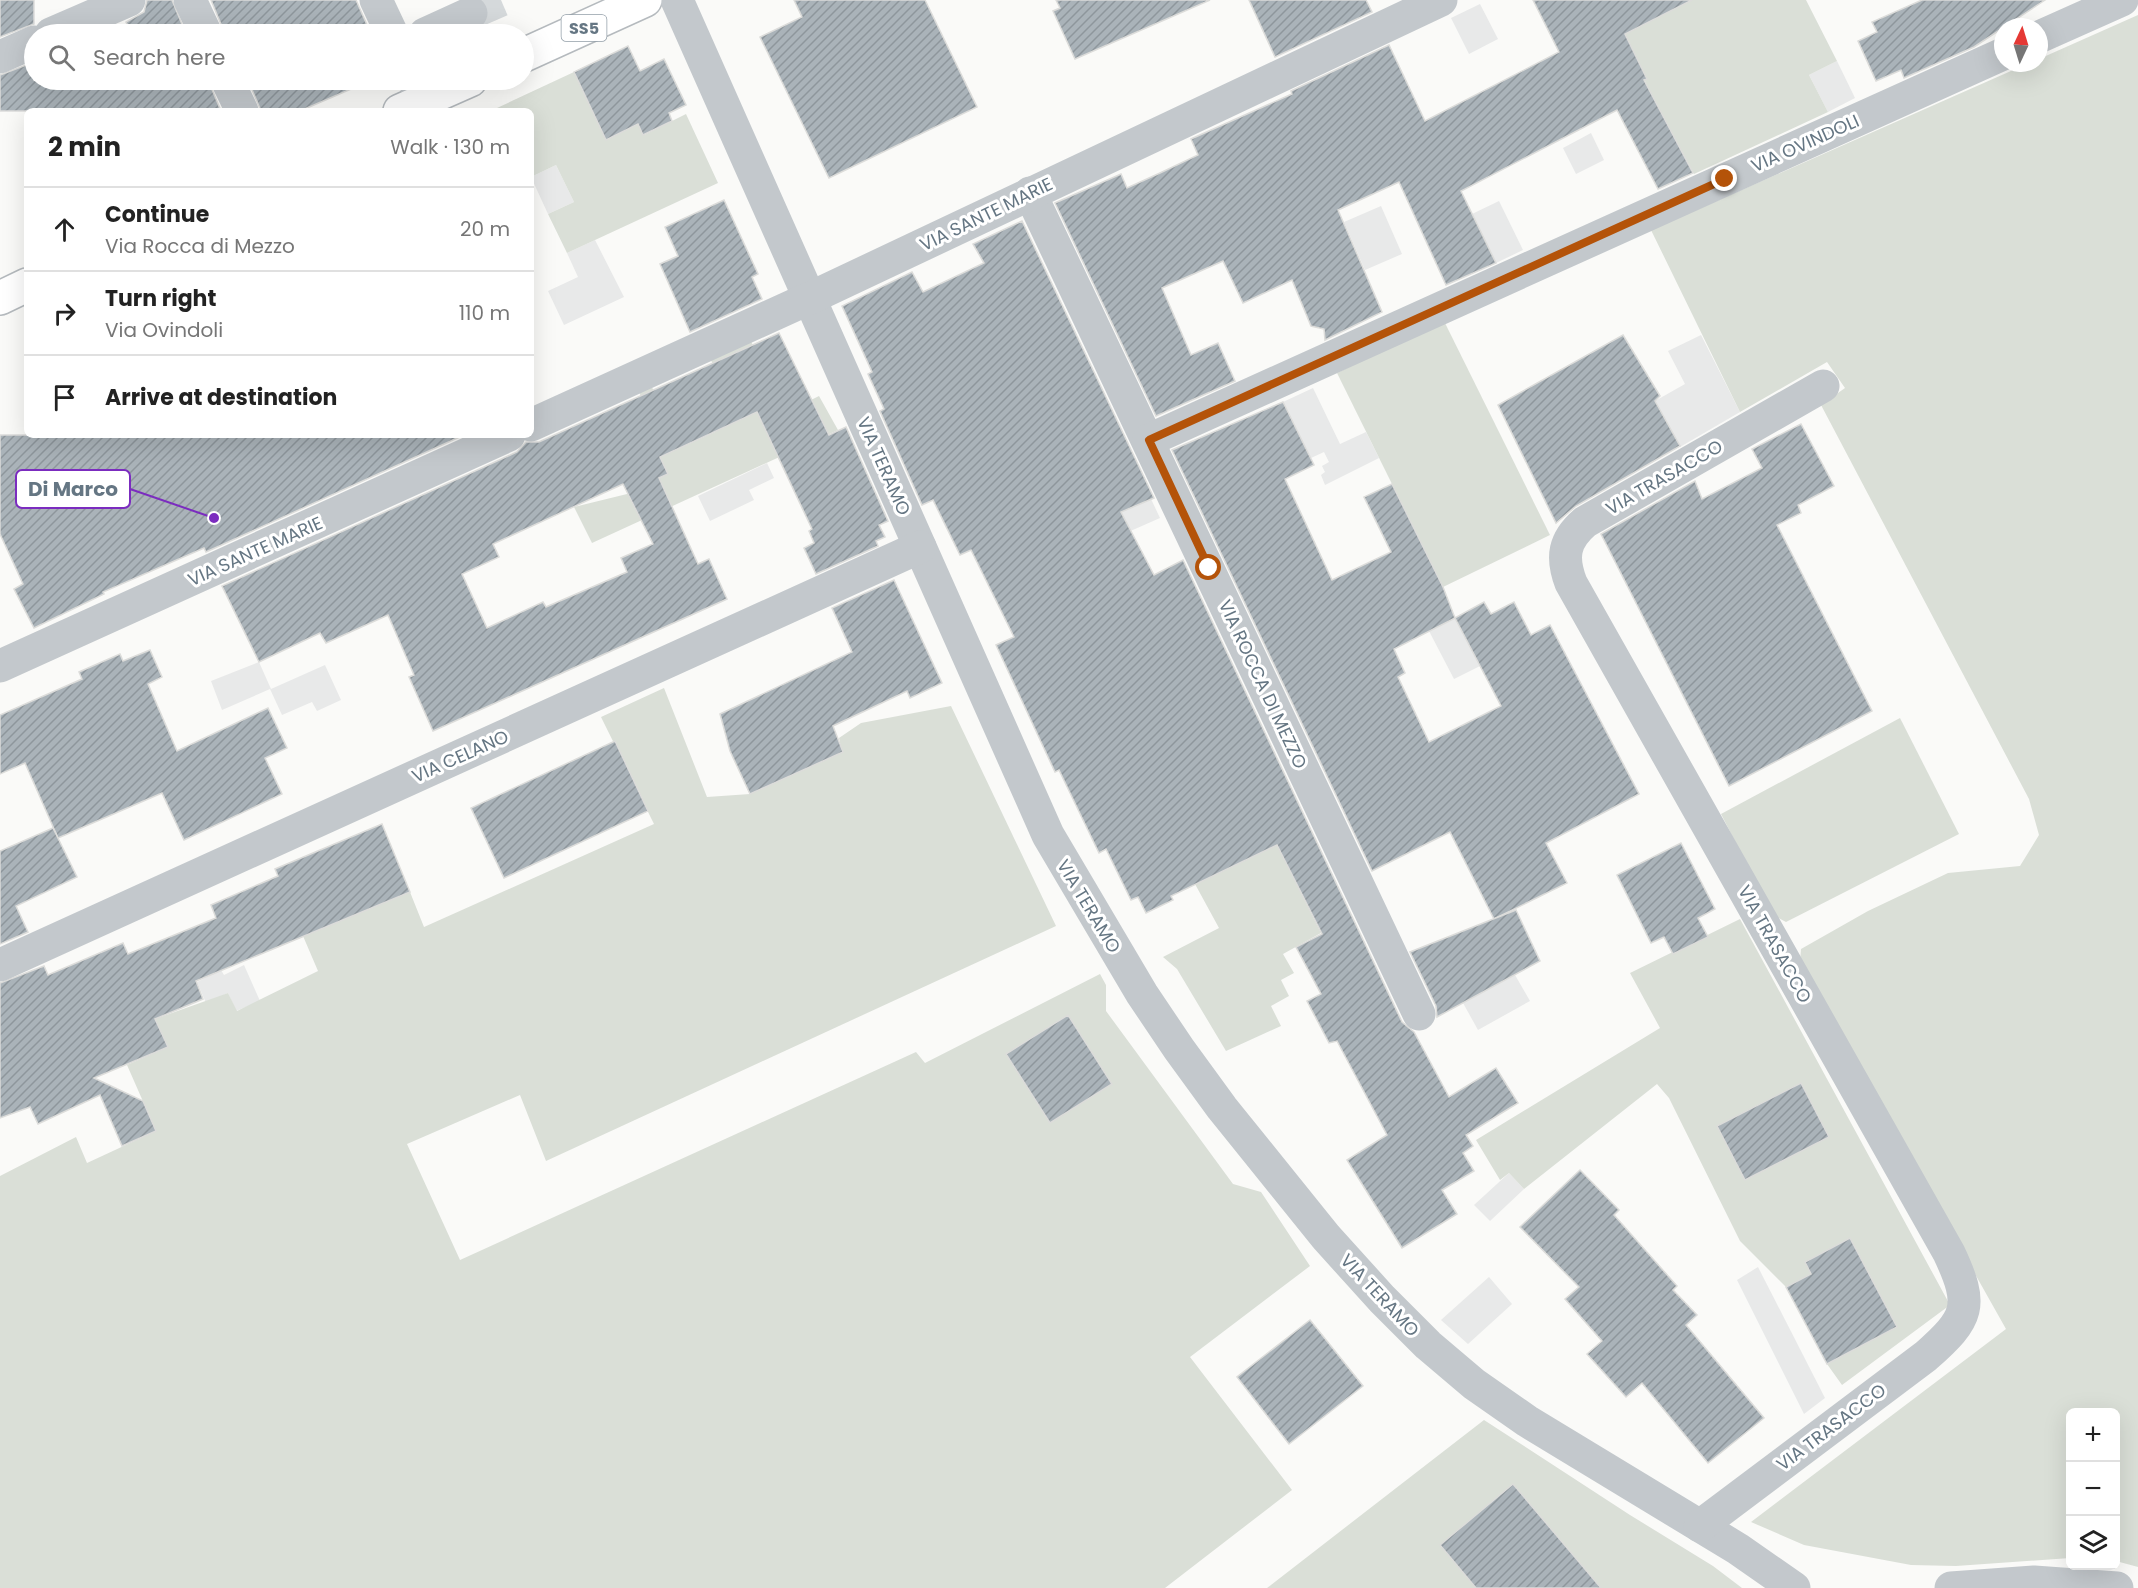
<!DOCTYPE html>
<html lang="en">
<head>
<meta charset="utf-8">
<style>
  body { margin:0; font-family:Poppins,sans-serif; background:#f2f2f2; color:#222 }
  .controls { position:absolute; right:18px; bottom:18px; display:grid; overflow:hidden; border-radius:9px; box-shadow:0 6px 24px #0002 }
  .controls button { width:54px; height:54px; display:grid; place-items:center; padding:0; border:0; border-bottom:2px solid #e0e0e0; background:#fff; color:#222; font:30px sans-serif }
  .compass { position:absolute; left:1994px; top:18px; width:54px; height:54px; border-radius:50%; background:#fff; box-shadow:0 6px 24px #0002; rotate:4deg }
  .stop { position:absolute; width:18px; height:18px; margin:-14px; border:4px solid #b45309; border-radius:50%; background:#fff }
  .stop.end { background:#b45309; border-color:#fff; box-shadow:0 2px 6px #0008 }
  .list { margin:0; padding:0; list-style:none }
  h2 { display:flex; justify-content:space-between; align-items:center; height:78px; margin:0; padding:0 24px; font-size:26px }
  h2 small { font-size:20px; font-weight:400; color:#767676 }
  .list li { display:grid; grid-template-columns:39px 1fr auto; gap:18px; align-items:center; box-sizing:border-box; height:84px; padding:0 24px; border-top:2px solid #e0e0e0 }
  .list b { display:block; font-size:22px; white-space:nowrap }
  .list p { margin:0; font-size:20px; white-space:nowrap; color:#767676 }
  .list em { font-size:20px; font-style:normal; color:#767676 }
  .icon { flex:none; width:33px; height:33px; fill:none; stroke:currentColor; stroke-width:2; stroke-linecap:round; stroke-linejoin:round }
  .map { position:relative; flex:none; width:2138px; height:1588px; overflow:hidden }
  .search { position:absolute; background:#fff; box-shadow:0 6px 24px #0002; left:24px; top:24px; width:510px; height:66px; display:flex; align-items:center; gap:15px; box-sizing:border-box; padding:0 21px; border-radius:33px; color:#767676; font-size:22px }
  .panel { position:absolute; background:#fff; box-shadow:0 6px 24px #0002; left:24px; top:108px; width:510px; height:330px; border-radius:9px }
  .map>svg:first-child { display:block }
</style>
</head>
<body>
<div class="map">
<svg width="2138" height="1588" viewBox="0 0 2138 1588">
  <defs>
    <pattern id="building-hatch" width="6" height="6" patternUnits="userSpaceOnUse" patternTransform="scale(1.5)"><rect width="6" height="6" fill="#aab3b9"/><path d="M-1 1l2-2M0 6l6-6M5 7l2-2" fill="none" stroke="#8e969c"/></pattern>
  </defs>
  <rect width="100%" height="100%" fill="#fafaf8"/>
  <g fill="#e8e9e9">
    <polygon points="1480,4 1498,39 1469,54 1451,18"/>
    <polygon points="1837,61 1855,98 1828,112 1809,75"/>
    <polygon points="1591,133 1604,160 1576,174 1563,148"/>
    <polygon points="556,165 574,202 548,214 531,177"/>
    <polygon points="1499,201 1523,250 1496,263 1472,214"/>
    <polygon points="1381,206 1402,254 1365,270 1344,222"/>
    <polygon points="595,240 624,297 564,325 548,291 578,277 567,253"/>
    <polygon points="1701,335 1740,412 1680,447 1655,401 1685,384 1668,351"/>
    <polygon points="1313,388 1340,444 1366,432 1379,458 1325,485 1321,475 1325,472 1322,466 1329,462 1324,452 1311,458 1283,402"/>
    <polygon points="767,463 774,478 749,490 754,500 710,521 698,496"/>
    <polygon points="1151,499 1160,518 1101,544 1092,525"/>
    <polygon points="1455,618 1480,666 1454,679 1429,631"/>
    <polygon points="259,662 271,689 325,665 341,700 317,711 312,702 282,715 270,689 222,710 211,681"/>
    <polygon points="244,965 260,1001 236,1011 228,993 206,1003 197,982 221,970 224,975"/>
    <polygon points="1515,975 1530,1001 1478,1030 1463,1003"/>
    <polygon points="1509,1173 1524,1189 1490,1221 1474,1205"/>
    <polygon points="1758,1267 1825,1398 1804,1414 1737,1280"/>
    <polygon points="1489,1277 1512,1304 1468,1344 1441,1320"/>
  </g>
  <g fill="#dadfd7">
    <polygon points="1641,0 1806,0 1837,61 1809,75 1828,112 1694,174 1649,90 1625,34"/>
    <polygon points="2138,15 2138,1567 2116,1561 2116,1412 2070,1412 2070,1558 1956,1566 1911,1565 1804,1545 1751,1522 2006,1329 1800,963 1801,949 1868,911 1948,873 2020,866 2039,835 2029,799 1821,405 1845,388 1827,362 1740,412 1651,230 2029,63 2039,63 2039,59"/>
    <polygon points="574,72 606,139 638,124 644,135 686,114 718,183 567,253 548,214 574,202 556,165 531,177 531,111 499,111 497,108"/>
    <polygon points="1444,321 1550,535 1443,587 1337,373"/>
    <polygon points="750,339 764,370 763,424 819,396 838,430 592,543 574,507 627,494 668,474 652,440 659,436 639,392 651,385 680,448 715,432 726,393 710,358"/>
    <polygon points="664,688 707,797 750,794 842,752 839,738 861,723 951,706 1056,926 546,1161 520,1095 407,1144 460,1260 916,1052 925,1063 1100,974 1106,985 1106,1011 1233,1184 1261,1192 1310,1266 1190,1357 1292,1490 1165,1588 0,1588 0,1176 76,1137 87,1163 156,1131 127,1065 168,1047 155,1019 228,993 237,1011 318,971 303,936 410,892 424,927 654,824 601,717"/>
    <polygon points="1900,718 1959,834 1786,922 1773,915 1721,814"/>
    <polygon points="1277,845 1321,933 1283,954 1294,973 1281,980 1289,996 1271,1006 1281,1026 1226,1051 1177,969 1163,957 1219,928 1195,884"/>
    <polygon points="1740,919 1950,1305 1842,1385 1827,1364 1897,1327 1850,1238 1805,1262 1811,1274 1786,1287 1740,1241 1669,1098 1657,1084 1524,1189 1509,1173 1500,1180 1476,1140 1660,1028 1630,973"/>
    <polygon points="1484,1420 1630,1515 1713,1566 1742,1588 1267,1588"/>
  </g>
  <g fill="url(#building-hatch)" stroke="#dcdcda" stroke-width="1.5" fill-rule="evenodd">
    <polygon points="0,0 34,0 34,24 0,37"/>
    <polygon points="147,0 172,0 186,34 132,34 126,22 144,12"/>
    <polygon points="211,0 356,0 371,34 225,34"/>
    <polygon points="794,0 925,0 977,107 829,178 760,37 802,17"/>
    <polygon points="1056,0 1210,0 1075,59 1053,11 1060,8"/>
    <polygon points="1249,0 1366,0 1372,12 1275,57"/>
    <polygon points="1533,0 1692,0 1625,34 1647,79 1644,80 1693,173 1658,189 1617,110 1461,191 1496,263 1446,285 1399,182 1338,210 1382,312 1325,340 1324,329 1311,326 1292,280 1243,303 1223,261 1162,288 1191,355 1218,343 1235,381 1156,416 1055,203 1121,174 1127,188 1160,173 1198,155 1191,139 1292,94 1291,91 1389,45 1425,121 1559,52"/>
    <polygon points="1922,0 2045,0 1974,47 1904,78 1901,70 1876,81 1858,41 1877,32 1872,22"/>
    <polygon points="628,46 640,71 664,59 686,105 669,113 672,121 643,135 638,124 606,140 574,72"/>
    <polygon points="34,62 34,80 208,80 221,111 0,111 0,75"/>
    <polygon points="248,80 372,80 300,111 261,111"/>
    <polygon points="724,200 758,274 752,277 762,299 690,332 660,264 678,256 665,227"/>
    <polygon points="1022,221 1154,498 1121,512 1154,575 1183,560 1402,1022 1414,1032 1449,1097 1496,1068 1518,1103 1466,1135 1473,1146 1463,1153 1474,1171 1442,1190 1457,1214 1402,1248 1347,1160 1387,1135 1337,1041 1329,1043 1307,1001 1321,994 1296,947 1322,934 1277,845 1171,896 1173,900 1146,913 1138,897 1131,900 1106,849 1099,853 1059,770 1055,772 996,645 1014,637 971,550 960,555 933,500 922,505 880,411 884,409 868,374 872,372 842,306 912,272 923,292 984,263 973,244"/>
    <path d="M779,333l50,102 17,-8 42,94 -9,4 6,12 -9,4 2,5 -62,28 -12,-26 10,-5 -5,-12 3,-2 -55,-117 -97,45 8,17 -9,4 39,86 11,-5 18,40 -294,132 -24,-54 5,-2 -26,-60 -62,28 -6,-10 -61,29 -37,-76 295,-134 9,-10h13zM623,484l30,60 -32,14 6,14 -81,35 -3,-5 -56,26 -25,-54 37,-17 -6,-13z"/>
    <polygon points="1623,335 1660,396 1655,401 1680,446 1576,506 1556,523 1498,405"/>
    <path d="M1283,402l31,63 -29,14 47,101 59,-28 -27,-55 28,-13 51,103 12,31 29,-16 7,12 23,-12 17,33 19,-10 89,169 -93,49 21,40 -73,36 -44,-87 -78,39 -200,-421zM1455,618l46,88 -72,36 -31,-65 7,-4 -11,-24z"/>
    <polygon points="1801,424 1834,486 1798,505 1801,513 1777,525 1872,711 1729,786 1601,534 1695,481 1702,499 1762,468 1752,449"/>
    <polygon points="0,435 464,435 206,552 204,548 103,592 104,594 34,628 14,589 23,584 0,534"/>
    <polygon points="894,580 942,683 910,698 907,691 833,726 843,752 750,794 730,751 720,714 852,652 832,608"/>
    <polygon points="150,650 162,677 148,684 177,751 268,708 287,748 265,758 282,794 184,840 162,793 58,838 25,763 0,774 0,715 82,679 79,672 120,654 123,661"/>
    <polygon points="615,741 648,811 504,878 471,808"/>
    <polygon points="382,824 410,892 196,981 203,999 155,1019 168,1047 94,1078 143,1101 156,1131 122,1146 100,1095 38,1124 30,1107 0,1118 0,983 44,966 48,975 123,943 128,954 216,918 211,905 278,876 275,869"/>
    <polygon points="53,828 77,877 16,906 28,932 0,944 0,851"/>
    <polygon points="1681,843 1715,909 1698,918 1708,937 1673,954 1664,937 1651,943 1617,875"/>
    <polygon points="1516,910 1540,961 1437,1017 1436,1006 1410,952"/>
    <polygon points="1068,1015 1112,1084 1050,1123 1006,1054"/>
    <polygon points="1801,1083 1829,1137 1745,1180 1717,1126"/>
    <polygon points="1580,1170 1619,1210 1614,1215 1677,1286 1673,1290 1697,1315 1686,1325 1764,1418 1708,1463 1642,1383 1626,1397 1587,1354 1602,1341 1565,1299 1579,1287 1520,1227"/>
    <polygon points="1850,1238 1897,1327 1827,1364 1786,1287 1811,1274 1805,1262"/>
    <polygon points="1310,1320 1363,1386 1289,1444 1237,1377"/>
    <polygon points="1513,1484 1601,1588 1476,1588 1440,1545"/>
  </g>
  <g fill="none" stroke-linecap="round" stroke-linejoin="round">
    <polyline stroke="#d5d9db" stroke-width="33" stroke-dasharray="33 16" stroke-linecap="butt" points="471,13 501,0"/>
    <g stroke="#b5babe" stroke-width="36">
      <g id="major">
        <polyline points="524,55 645,0"/>
        <polyline points="400,111 470,80"/>
        <polyline points="0,298 27,285"/>
      </g>
    </g>
    <g stroke="#c3c8cc" stroke-width="33">
      <polyline points="190,0 206,34"/>
      <polyline points="376,0 392,34"/>
      <polyline points="677,0 1048,835 1142,994 1179,1049 1222,1108 1326,1237 1382,1299 1428,1345 1474,1384 1527,1421 1738,1549 1794,1588"/>
      <polyline points="51,34 129,0"/>
      <polyline points="425,34 471,13"/>
      <polyline points="2039,37 2122,0"/>
      <polyline points="0,57 34,42"/>
      <polyline points="227,80 242,111"/>
      <polyline points="414,80 423,100"/>
      <polyline points="1030,193 1419,1014"/>
      <polyline points="531,425 810,298 1441,0"/>
      <polyline points="1149,440 2003,54"/>
      <polyline points="0,666 509,435"/>
      <polyline points="0,965 920,547"/>
      <path d="M1700,1526l226,-170c43,-38 48,-50 23,-103l-378,-670c-10,-26 -7,-43 14,-61l238,-136"/>
      <polyline points="1951,1588 2034,1582 2117,1588"/>
    </g>
    <use href="#major" stroke="#fff" stroke-width="33"/>
  </g>
  <g fill="none" stroke-linecap="round" stroke-linejoin="round">
    <polyline stroke="#b45309" stroke-width="8" points="1209,568 1149,440 1725,179"/>
  </g>
  <g text-anchor="middle" dominant-baseline="central" stroke-width="6" stroke-linejoin="round" paint-order="stroke">
    <rect fill="#fff" stroke="#939fa8" stroke-width="1.5" x="561.5" y="15" width="45" height="26" rx="4.5"/>
    <g font-size="16" font-weight="bold" fill="#657683">
      <text x="584" y="28">SS5</text>
    </g>
    <g font-size="18" fill="#657683" stroke="#fff">
      <text transform="translate(1805 143) rotate(-24)">VIA OVINDOLI</text>
      <text transform="translate(986 214) rotate(-26)">VIA SANTE MARIE</text>
      <text transform="translate(884 466) rotate(66)">VIA TERAMO</text>
      <text transform="translate(1664 477) rotate(-30)">VIA TRASACCO</text>
      <text transform="translate(255 551) rotate(-24)">VIA SANTE MARIE</text>
      <text transform="translate(1263 684) rotate(65)">VIA ROCCA DI MEZZO</text>
      <text transform="translate(460 756) rotate(-24)">VIA CELANO</text>
      <text transform="translate(1089 906) rotate(59)">VIA TERAMO</text>
      <text transform="translate(1775 944) rotate(61)">VIA TRASACCO</text>
      <text transform="translate(1380 1295) rotate(47)">VIA TERAMO</text>
      <text transform="translate(1831 1427) rotate(-37)">VIA TRASACCO</text>
    </g>
  </g>
  <path fill="none" stroke="#7b2cbf" stroke-width="2" d="M214 518L130 489"/>
  <circle fill="#7b2cbf" stroke="#fff" stroke-width="2" cx="214" cy="518" r="6"/>
  <rect fill="#fff" stroke="#7b2cbf" stroke-width="2" x="16" y="470" width="114" height="38" rx="6"/>
  <g font-size="20" text-anchor="middle" font-weight="bold" fill="#657683">
    <text x="73" y="496">Di Marco</text>
  </g>
</svg>
<div class="controls">
<button>+</button>
<button>−</button>
<button><svg class="icon" aria-label="layers" viewBox="0 0 24 24"><path d="M12 4l9 5-9 5-9-5zM3 14l9 5 9-5"/></svg></button>
</div>
<svg class="compass" viewBox="-18 -18 36 36"><path d="M0-13l5 13h-10z" fill="#e53935"/><path d="M0 13l5-13h-10z" fill="#767676"/></svg>
<div class="stop" style="left:1209px;top:568px"></div>
<div class="stop end" style="left:1725px;top:179px"></div>
<div class="search"><svg class="icon" aria-label="search" viewBox="0 0 24 24"><circle cx="10" cy="10" r="6"/><path d="M15 15l6 6"/></svg>Search here</div>
<section class="panel">
<h2>2 min<small>Walk · 130 m</small></h2>
<ul class="list">
<li><svg class="icon" aria-label="ahead" viewBox="0 0 24 24"><path d="M12 20V5M6 11l6-6 6 6"/></svg><div><b>Continue</b><p>Via Rocca di Mezzo</p></div><em>20 m</em></li>
<li><svg class="icon" aria-label="right" viewBox="0 0 24 24"><path d="M7 20v-9h11M14 6l5 5-5 5"/></svg><div><b>Turn right</b><p>Via Ovindoli</p></div><em>110 m</em></li>
<li><svg class="icon" aria-label="arrive" viewBox="0 0 24 24"><path d="M6 21V4h12l-3 4 3 4H6"/></svg><div><b>Arrive at destination</b></div></li>
</ul>
</section>
</div>
</body>
</html>
